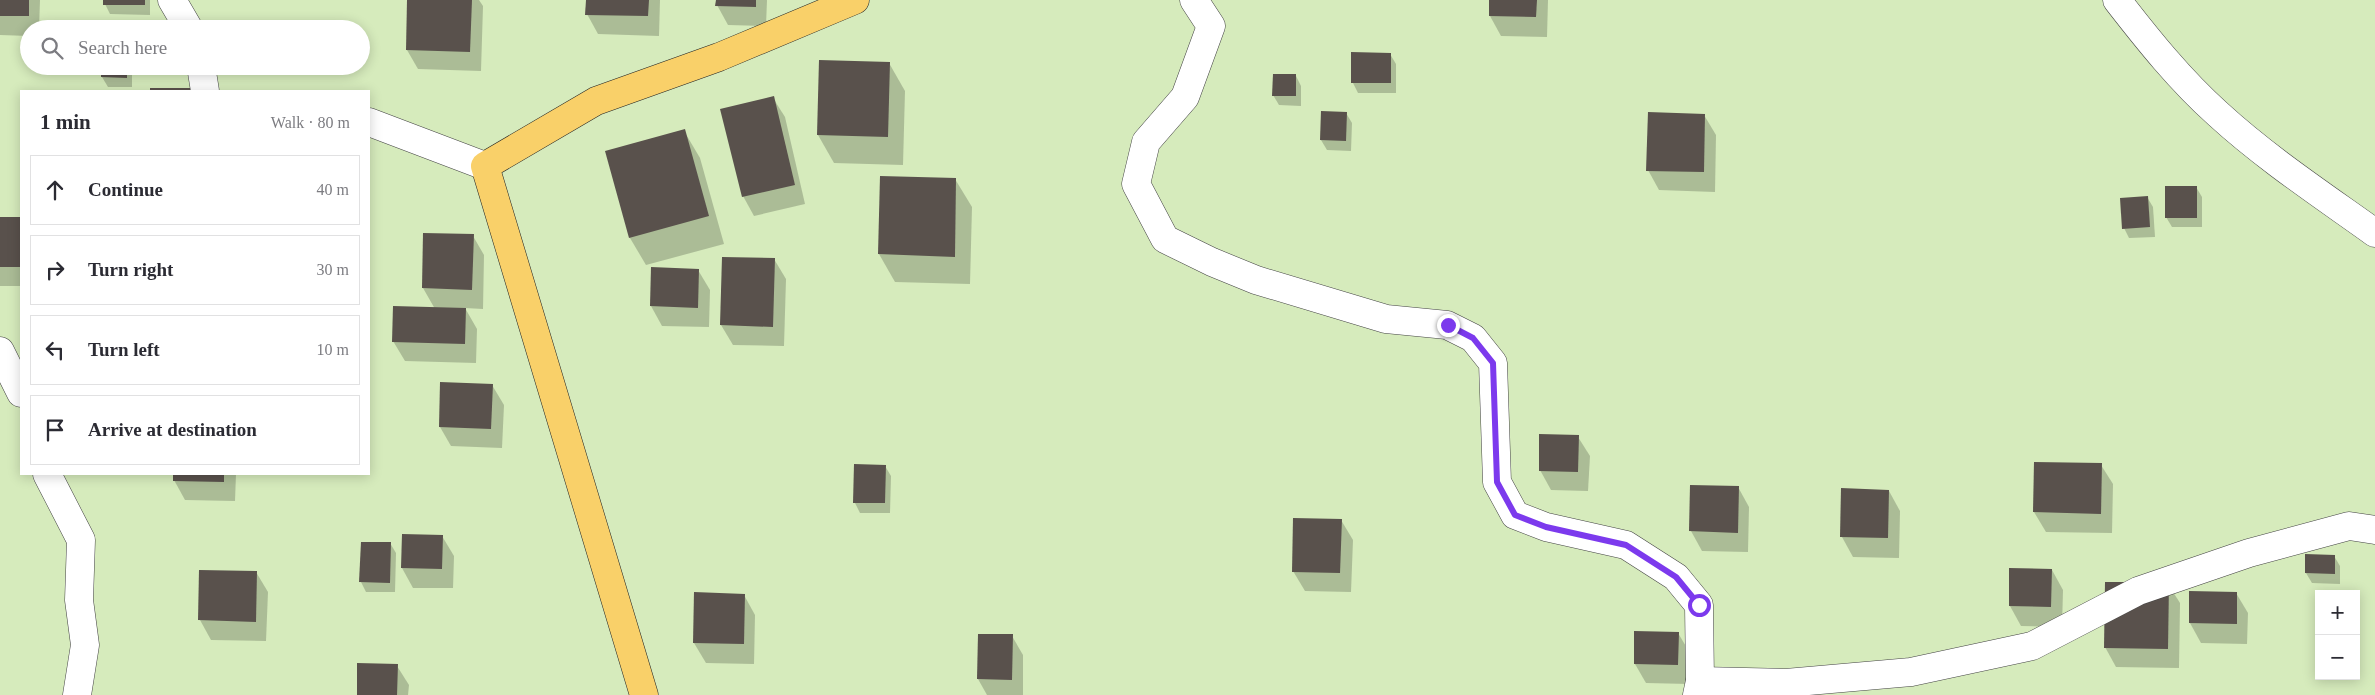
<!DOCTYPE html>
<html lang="en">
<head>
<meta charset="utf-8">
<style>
  body { margin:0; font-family:Georgia,serif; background:#f7f7f7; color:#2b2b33 }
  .controls { position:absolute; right:15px; bottom:15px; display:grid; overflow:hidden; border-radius:0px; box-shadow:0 2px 12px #0003 }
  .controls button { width:45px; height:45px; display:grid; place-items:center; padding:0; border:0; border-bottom:1px solid #e1e1e2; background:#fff; color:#2b2b33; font:25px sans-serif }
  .stop { position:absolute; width:15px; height:15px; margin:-11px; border:4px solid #7c3aed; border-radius:50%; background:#fff }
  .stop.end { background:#7c3aed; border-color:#fff; box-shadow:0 1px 5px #0008 }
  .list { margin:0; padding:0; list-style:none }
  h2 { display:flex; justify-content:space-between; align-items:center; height:65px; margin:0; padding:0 20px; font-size:21px }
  h2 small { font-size:16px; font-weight:400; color:#7c7c81 }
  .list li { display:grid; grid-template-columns:32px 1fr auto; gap:15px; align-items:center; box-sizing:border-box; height:70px; margin:0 10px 10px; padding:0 10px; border:1px solid #e1e1e2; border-radius:0px }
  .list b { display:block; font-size:19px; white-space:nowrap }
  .list em { font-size:16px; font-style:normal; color:#7c7c81 }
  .icon { flex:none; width:28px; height:28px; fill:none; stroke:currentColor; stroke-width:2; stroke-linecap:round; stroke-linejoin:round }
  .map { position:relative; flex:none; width:2375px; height:695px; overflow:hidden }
  .search { position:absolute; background:#fff; box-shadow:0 2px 12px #0003; left:20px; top:20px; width:350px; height:55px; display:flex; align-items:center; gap:12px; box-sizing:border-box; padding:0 18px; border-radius:28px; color:#7c7c81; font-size:19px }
  .panel { position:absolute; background:#fff; box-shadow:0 2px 12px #0003; left:20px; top:90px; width:350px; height:385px; border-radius:0px }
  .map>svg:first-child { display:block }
</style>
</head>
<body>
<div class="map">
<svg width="2375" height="695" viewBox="0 0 2375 695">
  <rect width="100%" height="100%" fill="#fffcf3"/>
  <path fill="#d6ebbc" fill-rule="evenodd" d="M0,0h2375v695h-2375zM29,29h332v37h-332zM21,91h348v383h-348zM2319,594h37v82h-37z"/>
  <g fill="#0003">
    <polygon points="0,0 40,0 39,29 29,29 29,36 0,35"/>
    <polygon points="105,0 150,0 150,15 110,14 105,4"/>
    <polygon points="408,0 479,0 483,6 481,71 418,69 407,50"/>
    <polygon points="587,0 660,0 659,36 598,34 587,14"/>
    <polygon points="717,0 767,0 766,26 728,25 717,5"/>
    <polygon points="1491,0 1548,0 1547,37 1501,36 1490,16"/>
    <polygon points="1390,54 1396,64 1396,93 1358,93 1353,83"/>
    <polygon points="820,61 889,63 905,91 903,165 834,163 818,135"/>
    <polygon points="103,66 132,66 132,87 108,87 102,77"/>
    <polygon points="1296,76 1301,86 1301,106 1279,105 1273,95"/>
    <polygon points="773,98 785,117 805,204 754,216 743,196"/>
    <polygon points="1322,113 1346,113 1352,123 1351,151 1327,150 1321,140"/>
    <polygon points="1704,115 1716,135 1715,192 1659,190 1648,170"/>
    <polygon points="684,131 700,158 724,244 646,265 630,238 607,152"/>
    <polygon points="881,177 955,179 972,207 970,284 895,282 879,254"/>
    <polygon points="2196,187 2202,197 2202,227 2172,227 2166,217"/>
    <polygon points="2147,197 2153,207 2155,237 2129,238 2124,228"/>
    <rect x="0" y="218" width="21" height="68"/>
    <polygon points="473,236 484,255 483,309 465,308 477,329 476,363 405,361 393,341 435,309 423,288"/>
    <polygon points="774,259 786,279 784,346 733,345 721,325"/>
    <polygon points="698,270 710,290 709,327 662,326 651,306"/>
    <polygon points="492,385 504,405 502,448 451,446 440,427"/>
    <polygon points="1578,437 1590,456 1588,491 1551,490 1540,470"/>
    <polygon points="2035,463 2101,465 2113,484 2112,533 2046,532 2034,512"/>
    <polygon points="885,466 891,476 890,513 860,513 855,503"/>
    <polygon points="174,474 236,474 235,501 185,500 174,480"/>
    <polygon points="1692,486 1738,487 1749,507 1748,552 1702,551 1691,531"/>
    <polygon points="1889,491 1900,511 1899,558 1853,557 1842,537"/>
    <polygon points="1341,520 1353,540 1351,592 1305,591 1293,571"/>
    <polygon points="403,535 442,536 454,556 453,588 413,588 402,568"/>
    <polygon points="390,543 396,553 395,592 366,592 361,582"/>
    <polygon points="2306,556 2334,556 2340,566 2340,584 2312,583 2306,573"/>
    <polygon points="2052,570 2063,590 2062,627 2021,626 2010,606"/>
    <polygon points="256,572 268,592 266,641 211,640 200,620"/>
    <polygon points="2168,584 2180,603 2179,668 2116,667 2105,647"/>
    <polygon points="2236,593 2248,613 2247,644 2201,643 2190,623"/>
    <polygon points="744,595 755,615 754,664 706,663 694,643"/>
    <polygon points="1678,633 1690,653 1689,684 1646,683 1635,664"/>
    <polygon points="1012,636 1023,655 1023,695 987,695 978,679"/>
    <polygon points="397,666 409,685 408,695 358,695"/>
  </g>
  <g fill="#59514c">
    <rect x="0" y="0" width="29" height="16"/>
    <rect x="103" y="0" width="42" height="5"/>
    <polygon points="407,0 472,0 470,52 406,50"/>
    <polygon points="586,0 649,0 648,16 585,15"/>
    <polygon points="716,0 756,0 756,7 715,6"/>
    <polygon points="1489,0 1537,0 1536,17 1489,16"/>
    <polygon points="1351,52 1391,53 1391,83 1351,83"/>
    <polygon points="819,60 890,62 888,137 817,135"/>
    <polygon points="101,66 127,66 127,78 101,77"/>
    <polygon points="1273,74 1296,74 1296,96 1272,96"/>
    <rect x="150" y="88" width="40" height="3"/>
    <polygon points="774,96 795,185 742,197 720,109"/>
    <polygon points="1321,111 1347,112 1346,141 1320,140"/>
    <polygon points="1648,112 1705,114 1704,172 1646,171"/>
    <polygon points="685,129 709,216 629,238 605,151"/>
    <polygon points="880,176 956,178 955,257 878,254"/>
    <rect x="2165" y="186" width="32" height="32"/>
    <polygon points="2148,196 2150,227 2122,229 2120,198"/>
    <rect x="0" y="217" width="21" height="50"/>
    <polygon points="423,233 474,234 472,290 422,288"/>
    <polygon points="722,257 775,258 773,327 720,325"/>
    <polygon points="651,267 699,269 698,308 650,306"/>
    <polygon points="393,306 466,308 465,344 392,342"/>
    <polygon points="440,382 493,384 491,429 439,427"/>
    <polygon points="1539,434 1579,435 1578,472 1539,471"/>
    <polygon points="2034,462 2102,463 2101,514 2033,512"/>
    <polygon points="854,464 886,465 885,503 853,503"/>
    <polygon points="173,474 224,474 224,482 173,481"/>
    <polygon points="1690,485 1739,486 1738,533 1689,531"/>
    <polygon points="1841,488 1889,490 1888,538 1840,537"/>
    <polygon points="1293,518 1342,519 1340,573 1292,572"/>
    <polygon points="402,534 443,535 442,569 401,568"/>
    <polygon points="361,542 391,542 390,583 359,582"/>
    <polygon points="2305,554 2335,555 2335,574 2305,573"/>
    <polygon points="2009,568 2052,569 2051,607 2009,606"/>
    <polygon points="199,570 257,571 256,622 198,620"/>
    <polygon points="2105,582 2169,582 2168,649 2104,648"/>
    <polygon points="2189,591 2237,592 2237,624 2189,623"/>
    <polygon points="694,592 745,594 744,644 693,643"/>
    <polygon points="1634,631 1679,632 1678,665 1634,664"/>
    <polygon points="978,634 1013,634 1012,680 977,679"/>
    <polygon points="357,663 398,664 397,695 357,695"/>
  </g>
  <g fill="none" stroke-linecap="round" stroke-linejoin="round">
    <g stroke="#434343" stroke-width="29">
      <g id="minor">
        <polyline points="172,0 189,29"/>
        <polyline points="1194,0 1211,26 1185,97 1146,142 1136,184 1165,239 1212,262 1256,280 1386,319 1447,325 1473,338 1493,363 1497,482 1515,515 1546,527 1626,545 1676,577 1699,605 1700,681 1697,695"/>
        <path d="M2117,0c31,40 63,80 101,114 48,44 104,81 157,119"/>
        <polyline points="201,66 205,91"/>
        <polyline points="369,122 485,166"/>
        <polyline points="0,351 21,393"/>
        <polyline points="47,474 81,540 79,600 85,645 77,695"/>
        <polyline points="1700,681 1786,683 1911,672 2032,646 2138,591 2249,553 2349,526 2375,530"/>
      </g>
    </g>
    <g stroke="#212121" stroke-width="29">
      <polyline id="major" points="644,695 485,166 596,101 719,57 855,0"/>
    </g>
    <use href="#minor" stroke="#fff" stroke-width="28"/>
    <use href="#major" stroke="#f9d069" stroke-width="28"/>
  </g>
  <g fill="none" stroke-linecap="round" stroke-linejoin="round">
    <polyline stroke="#7c3aed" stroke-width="6" points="1448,325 1473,338 1493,363 1497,482 1515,515 1546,527 1626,545 1676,577 1699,605"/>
  </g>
</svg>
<div class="controls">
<button>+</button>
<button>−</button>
</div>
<div class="stop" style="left:1699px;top:605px"></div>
<div class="stop end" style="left:1448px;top:325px"></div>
<div class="search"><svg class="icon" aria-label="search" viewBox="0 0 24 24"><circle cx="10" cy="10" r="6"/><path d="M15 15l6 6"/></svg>Search here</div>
<section class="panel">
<h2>1 min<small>Walk · 80 m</small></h2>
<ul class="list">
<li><svg class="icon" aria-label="ahead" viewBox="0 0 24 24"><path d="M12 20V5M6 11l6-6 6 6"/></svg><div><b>Continue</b></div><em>40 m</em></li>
<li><svg class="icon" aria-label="right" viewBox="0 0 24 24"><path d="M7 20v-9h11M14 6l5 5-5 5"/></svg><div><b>Turn right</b></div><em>30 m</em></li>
<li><svg class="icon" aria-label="left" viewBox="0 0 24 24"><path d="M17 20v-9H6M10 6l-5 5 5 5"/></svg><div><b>Turn left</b></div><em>10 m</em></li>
<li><svg class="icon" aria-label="arrive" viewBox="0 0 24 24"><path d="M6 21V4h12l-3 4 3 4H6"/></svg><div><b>Arrive at destination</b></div></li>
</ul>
</section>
</div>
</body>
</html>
